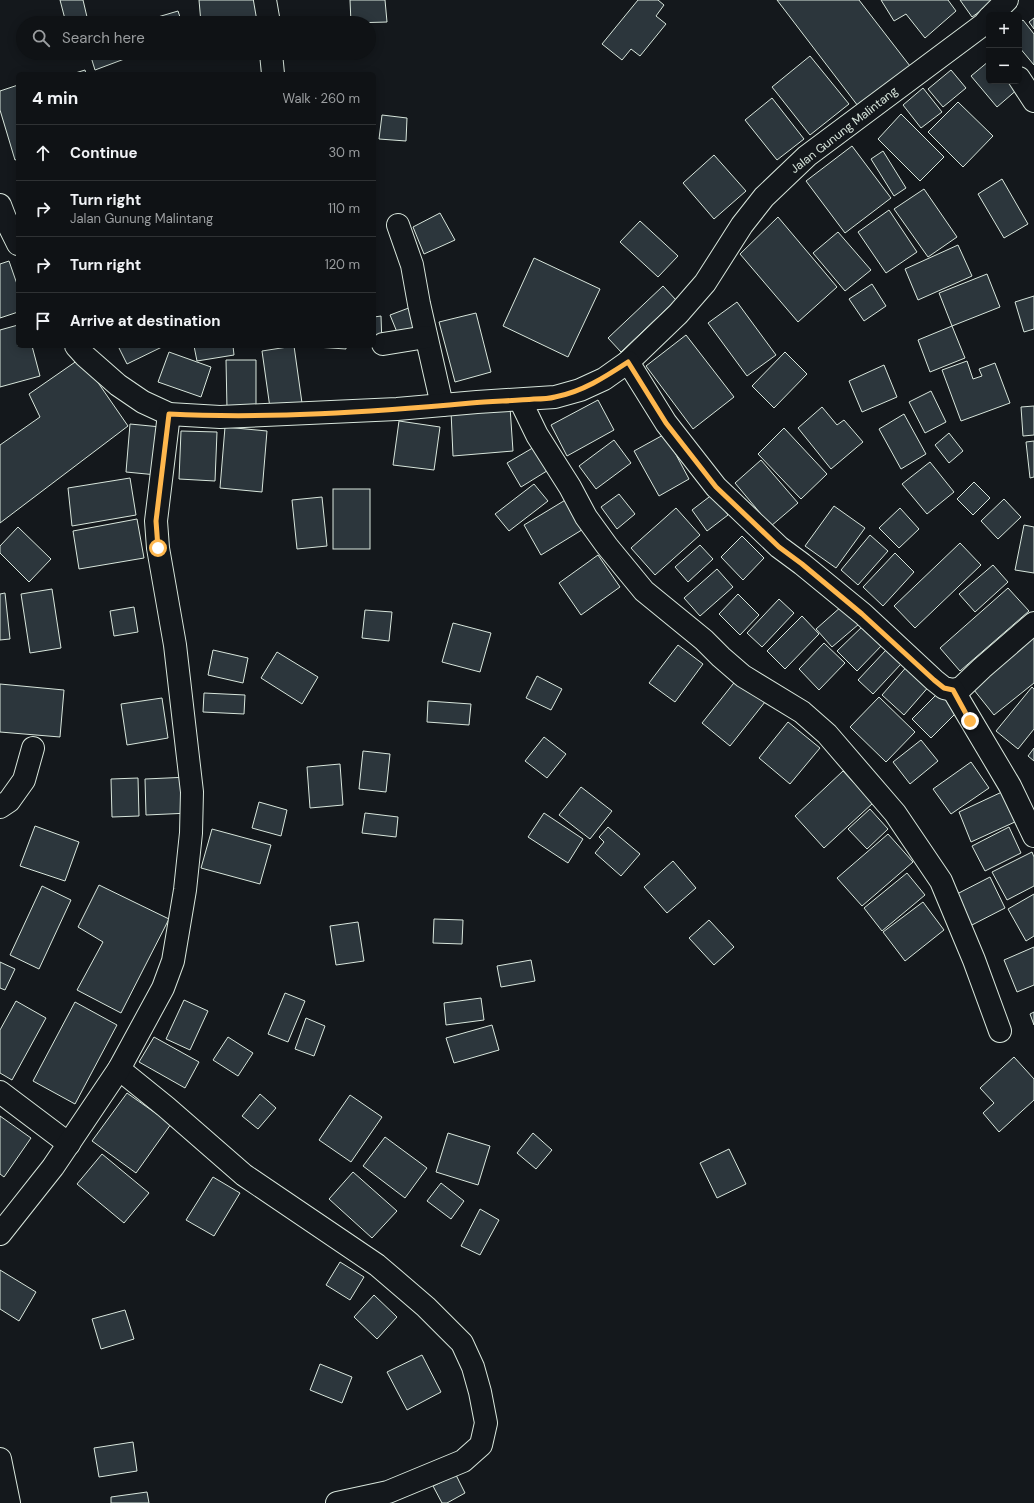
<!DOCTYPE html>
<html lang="en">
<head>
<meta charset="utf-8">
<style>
  body { margin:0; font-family:"DM Sans",sans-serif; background:#181b1e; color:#f1f3f6 }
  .controls { position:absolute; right:12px; top:12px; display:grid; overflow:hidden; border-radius:6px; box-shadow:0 2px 10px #0003 }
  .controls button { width:36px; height:36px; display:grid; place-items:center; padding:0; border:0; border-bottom:1px solid #2f3234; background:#0f1215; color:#f1f3f6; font:20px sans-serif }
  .stop { position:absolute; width:12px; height:12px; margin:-9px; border:3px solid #ffb74d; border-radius:50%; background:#fff }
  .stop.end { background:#ffb74d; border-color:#fff; box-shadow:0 1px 4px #0008 }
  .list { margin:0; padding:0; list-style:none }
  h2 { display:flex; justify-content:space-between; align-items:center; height:52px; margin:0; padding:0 16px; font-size:17px }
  h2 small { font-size:13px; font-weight:400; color:#9b9ea0 }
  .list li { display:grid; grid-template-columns:26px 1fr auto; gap:12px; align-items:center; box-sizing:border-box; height:56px; padding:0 16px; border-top:1px solid #2f3234 }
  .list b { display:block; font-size:15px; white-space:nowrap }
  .list p { margin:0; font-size:13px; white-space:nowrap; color:#9b9ea0 }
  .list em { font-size:13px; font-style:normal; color:#9b9ea0 }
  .icon { flex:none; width:22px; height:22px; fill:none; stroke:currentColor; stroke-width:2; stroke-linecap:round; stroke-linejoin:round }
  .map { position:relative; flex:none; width:1034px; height:1503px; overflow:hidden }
  .search { position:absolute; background:#0f1215; box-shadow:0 2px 10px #0003; left:16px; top:16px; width:360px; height:44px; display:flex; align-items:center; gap:10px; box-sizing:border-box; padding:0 14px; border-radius:22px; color:#9b9ea0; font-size:15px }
  .panel { position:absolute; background:#0f1215; box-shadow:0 2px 10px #0003; left:16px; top:72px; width:360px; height:276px; border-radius:6px }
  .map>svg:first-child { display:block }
</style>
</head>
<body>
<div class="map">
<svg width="1034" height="1503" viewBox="0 0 1034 1503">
  <rect width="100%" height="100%" fill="#14181c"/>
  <g fill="#2c363c" stroke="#d8e6dc">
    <polygon points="60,0 83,0 87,17 66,23"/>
    <polygon points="199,0 257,0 259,23 201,23"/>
    <polygon points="350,0 385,0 387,22 351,23"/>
    <polygon points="638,0 658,0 664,5 656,16 666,24 640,56 631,49 622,60 602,44"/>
    <polygon points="777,0 859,0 910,66 858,106"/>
    <polygon points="881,0 948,0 956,11 925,38 906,14 894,21"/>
    <polygon points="960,0 991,0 993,2 972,17"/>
    <polygon points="178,11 182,23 152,23 151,19"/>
    <polygon points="1034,18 1034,29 1029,22"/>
    <polygon points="84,20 85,23 72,23"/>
    <polygon points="1023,20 1034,34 1034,65 1019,47 1019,23"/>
    <polygon points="48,53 77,53 49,59"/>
    <polygon points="101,53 125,53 127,58 95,70 91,57"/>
    <polygon points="161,53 172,53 162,56"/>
    <polygon points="810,56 849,104 810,135 772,87"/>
    <polygon points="989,61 989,81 1014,81 1019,88 997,107 971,76"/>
    <polygon points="85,70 86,74 72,74"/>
    <polygon points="951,70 966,88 943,107 928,89"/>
    <polygon points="18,85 18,159 15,160 0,110 0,91"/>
    <polygon points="923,88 942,112 921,128 903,105"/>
    <polygon points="772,98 804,139 777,160 745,120"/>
    <polygon points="958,102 993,136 963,167 928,132"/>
    <polygon points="901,114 944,157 920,181 878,139"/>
    <polygon points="382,115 407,118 406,141 379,139"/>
    <polygon points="852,146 891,198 845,233 806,181"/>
    <polygon points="883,151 906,188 894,196 871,159"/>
    <polygon points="714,155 746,191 714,219 683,183"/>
    <polygon points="1002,179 1028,224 1004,238 978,194"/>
    <polygon points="924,189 957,237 928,257 894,209"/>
    <polygon points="889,210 917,252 886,273 858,232"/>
    <polygon points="440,213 455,240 424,254 413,227"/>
    <polygon points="778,217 837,287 798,322 740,254"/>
    <polygon points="640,221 678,256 658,277 620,242"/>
    <polygon points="838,232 871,270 845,291 813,253"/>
    <polygon points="958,245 972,276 918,300 905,269"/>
    <polygon points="534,258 600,289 568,357 503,326"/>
    <polygon points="9,261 18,287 18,312 0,318 0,264"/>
    <polygon points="987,274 1000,307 952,326 939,293"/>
    <polygon points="872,284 886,306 864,321 849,299"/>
    <polygon points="663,286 676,300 621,352 608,338"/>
    <polygon points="1034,296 1034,329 1024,332 1015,302"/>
    <polygon points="737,302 776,355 747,376 708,323"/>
    <polygon points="414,306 422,329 399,337 390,315"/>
    <polygon points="476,313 491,372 455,382 439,322"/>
    <polygon points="381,316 382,345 374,346 374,317"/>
    <polygon points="18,325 18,346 32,346 40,376 0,387 0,330"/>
    <polygon points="952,326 965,358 930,372 918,340"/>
    <polygon points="686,335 734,397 693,429 646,366"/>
    <polygon points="118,346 164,346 127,364"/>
    <polygon points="194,346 233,346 234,355 197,361"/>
    <polygon points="294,346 302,403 270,408 262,351"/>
    <polygon points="316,346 346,346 346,349 316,347"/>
    <polygon points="169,352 211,367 201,397 158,382"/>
    <polygon points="785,352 807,374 774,408 752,386"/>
    <polygon points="81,358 128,426 0,523 0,445 40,417 29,394"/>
    <polygon points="226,360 256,360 256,409 227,409"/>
    <polygon points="967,361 973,379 982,376 979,369 995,363 1010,403 961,421 942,370"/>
    <polygon points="884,365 897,397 862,412 849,381"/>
    <polygon points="931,391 946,422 925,433 909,402"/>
    <polygon points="598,400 614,430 567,456 551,425"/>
    <polygon points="1034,406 1034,435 1023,436 1021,407"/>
    <polygon points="510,407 513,451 453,456 451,411"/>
    <polygon points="822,407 837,425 844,420 863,442 831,469 798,428"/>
    <polygon points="904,414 926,454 901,469 879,429"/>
    <polygon points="399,421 440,427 434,470 393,465"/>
    <polygon points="130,424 161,427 157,475 126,472"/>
    <polygon points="225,427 267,431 262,492 220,488"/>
    <polygon points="784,428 827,474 801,499 758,454"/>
    <polygon points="181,431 217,432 215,481 179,479"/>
    <polygon points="949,433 963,451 949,463 935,445"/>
    <polygon points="665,434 689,479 659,496 634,451"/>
    <polygon points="614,440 631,463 596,489 579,466"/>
    <polygon points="1034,441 1034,477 1030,478 1026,442"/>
    <polygon points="536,446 550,469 521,487 507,463"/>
    <polygon points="761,460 798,503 771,526 735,483"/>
    <polygon points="930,462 954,492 927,514 902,484"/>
    <polygon points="130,478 136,515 72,526 68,488"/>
    <polygon points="974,482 990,498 973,515 957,499"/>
    <polygon points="534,484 548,501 509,531 495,514"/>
    <rect x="333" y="489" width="37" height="60"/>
    <polygon points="619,494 635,514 617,529 601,507"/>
    <polygon points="713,494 728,515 707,531 692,510"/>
    <polygon points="322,497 327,546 297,549 292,500"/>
    <polygon points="567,499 585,528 541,555 524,525"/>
    <polygon points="1004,499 1021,517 998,539 981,521"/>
    <polygon points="834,506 865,528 836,568 805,546"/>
    <polygon points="676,508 700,535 655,575 631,548"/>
    <polygon points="900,508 919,529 899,548 879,528"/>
    <polygon points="137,519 144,558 79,569 73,531"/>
    <polygon points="1024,525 1034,527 1034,573 1015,570"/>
    <polygon points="18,527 51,559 29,582 0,553 0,546"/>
    <polygon points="870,535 888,551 858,585 841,570"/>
    <polygon points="742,536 764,558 743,580 721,557"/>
    <polygon points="960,543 981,565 915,628 894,606"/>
    <polygon points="700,545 713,559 688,582 675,567"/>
    <polygon points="895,553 914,572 883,606 863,587"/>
    <polygon points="598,555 620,587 581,615 559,583"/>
    <polygon points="993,565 1008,582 975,612 959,594"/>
    <polygon points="717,569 733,587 700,616 684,598"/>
    <polygon points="1008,588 1029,611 960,671 940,648"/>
    <polygon points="52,589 61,648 30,653 21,594"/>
    <polygon points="5,593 10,639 0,640 0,594"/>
    <polygon points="738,594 759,615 740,635 719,614"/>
    <polygon points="779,599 794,613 762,647 747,633"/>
    <polygon points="842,606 859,624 832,647 816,629"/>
    <polygon points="134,607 138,632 114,636 110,611"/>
    <polygon points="365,610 392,612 389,641 362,638"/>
    <polygon points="802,616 819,634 785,669 767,651"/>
    <polygon points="453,623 491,633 480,672 442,662"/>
    <polygon points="865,624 884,643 857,671 837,651"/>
    <polygon points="1034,633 1034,683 994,715 970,685"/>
    <polygon points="824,643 845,663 819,690 799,669"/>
    <polygon points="678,645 703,664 675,702 649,683"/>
    <polygon points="213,650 248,658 243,683 208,675"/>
    <polygon points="886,650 901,664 873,694 858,680"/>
    <polygon points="277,652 318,677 302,704 261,678"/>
    <polygon points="909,664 931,684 904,715 882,695"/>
    <polygon points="537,676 562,689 551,710 526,698"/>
    <polygon points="737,679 765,702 730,746 702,723"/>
    <polygon points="0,684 64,690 60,737 0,732"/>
    <polygon points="1032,687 1034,689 1034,729 1018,749 996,731"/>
    <polygon points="939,692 958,711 931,738 912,719"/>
    <polygon points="204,693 245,695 244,714 203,712"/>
    <polygon points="879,697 915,732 886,762 850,727"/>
    <polygon points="162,698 168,738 127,745 121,704"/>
    <polygon points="428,701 471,704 469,725 427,722"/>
    <polygon points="788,722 820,748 790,784 759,758"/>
    <polygon points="544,737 566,754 547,778 525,761"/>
    <polygon points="921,740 938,761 910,784 893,762"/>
    <polygon points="1034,748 1034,761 1028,756"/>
    <polygon points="363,751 390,754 386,792 359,789"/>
    <polygon points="971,762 989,788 951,814 933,789"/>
    <polygon points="340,764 343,805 310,808 307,767"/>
    <polygon points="843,771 873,803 824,848 795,816"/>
    <polygon points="189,777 190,813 146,815 145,779"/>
    <polygon points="138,778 139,816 112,817 111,779"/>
    <polygon points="581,787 612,811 590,839 559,815"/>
    <polygon points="1004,791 1017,821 971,842 959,812"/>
    <polygon points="259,802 287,810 281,836 252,828"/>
    <polygon points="870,809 888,829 867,849 848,829"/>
    <polygon points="365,813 398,817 396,837 362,833"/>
    <polygon points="544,813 583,839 568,863 528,837"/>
    <polygon points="35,826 79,842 65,881 20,866"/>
    <polygon points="608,827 640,854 621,876 595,853 604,842 599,837"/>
    <polygon points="1009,827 1021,853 985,871 972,846"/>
    <polygon points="212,829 271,845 260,884 201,868"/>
    <polygon points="888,834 913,862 862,906 837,878"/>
    <polygon points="1032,852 1034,857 1034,886 1007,900 992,872"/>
    <polygon points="673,861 696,888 667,913 644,887"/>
    <polygon points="907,873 925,895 882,931 864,908"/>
    <polygon points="990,877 1005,908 970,926 955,895"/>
    <polygon points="99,885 169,919 121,1013 77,990 103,942 78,927"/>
    <polygon points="42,886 71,900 39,969 10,955"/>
    <polygon points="1034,894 1034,936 1026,941 1008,909"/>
    <polygon points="923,902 944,930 905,961 883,932"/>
    <polygon points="434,919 463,920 462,944 433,943"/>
    <polygon points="709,920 734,947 714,965 689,938"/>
    <polygon points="358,922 364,961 336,965 330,926"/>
    <polygon points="1034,947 1034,985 1017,992 1004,960"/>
    <polygon points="531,960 535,981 501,987 497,966"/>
    <polygon points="0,962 15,969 5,990 0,988"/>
    <polygon points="285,993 305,1001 288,1042 268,1034"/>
    <polygon points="481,998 484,1020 446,1025 444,1003"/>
    <polygon points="184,1000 208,1011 190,1050 166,1039"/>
    <polygon points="16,1001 46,1018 12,1080 0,1073 0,1030"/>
    <polygon points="75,1002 117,1025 75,1104 33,1081"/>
    <polygon points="1034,1012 1034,1025 1030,1014"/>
    <polygon points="306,1018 325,1026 314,1056 295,1049"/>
    <polygon points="492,1025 499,1050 454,1063 446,1038"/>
    <polygon points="154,1037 199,1062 185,1088 139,1062"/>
    <polygon points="228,1037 253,1053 238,1076 213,1060"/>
    <polygon points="1014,1057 1034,1079 1034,1100 999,1132 983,1113 994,1103 980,1088"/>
    <polygon points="127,1093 171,1124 136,1173 92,1141"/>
    <polygon points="260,1094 276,1108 258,1129 242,1116"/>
    <polygon points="350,1095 382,1117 351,1162 319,1140"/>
    <polygon points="0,1116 31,1138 4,1177 0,1174"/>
    <polygon points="448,1133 490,1146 478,1185 436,1172"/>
    <polygon points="533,1133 552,1150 536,1169 517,1153"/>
    <polygon points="385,1137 427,1168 405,1198 363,1166"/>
    <polygon points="729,1149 746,1184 717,1198 700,1163"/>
    <polygon points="102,1154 149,1193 124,1223 77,1184"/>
    <polygon points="353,1172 397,1211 372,1238 329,1199"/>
    <polygon points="213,1177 240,1193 214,1236 186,1220"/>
    <polygon points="441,1183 464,1201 451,1219 427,1201"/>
    <polygon points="480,1209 499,1220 480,1255 461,1246"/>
    <polygon points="340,1262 364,1277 350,1300 326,1285"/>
    <polygon points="0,1270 36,1292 19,1321 0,1309"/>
    <polygon points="374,1295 397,1317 377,1339 354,1317"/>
    <polygon points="125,1310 134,1339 101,1349 92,1319"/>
    <polygon points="422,1355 441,1392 407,1410 387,1372"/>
    <polygon points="320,1364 352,1377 342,1403 310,1390"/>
    <polygon points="133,1442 137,1471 99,1477 94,1448"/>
    <polygon points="456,1475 465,1493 447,1503 442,1503 433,1486"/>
    <polygon points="147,1492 149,1503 111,1503 111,1497"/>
  </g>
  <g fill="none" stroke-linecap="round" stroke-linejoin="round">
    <g stroke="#d8e6dc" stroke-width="24">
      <g id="minor">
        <polyline points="265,0 269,23"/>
        <polyline points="992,15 1007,0"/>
        <polyline points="271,53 273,74"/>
        <polyline points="1019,78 1034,101"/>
        <polyline points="0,205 5,218 18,244"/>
        <polyline points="398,225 412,265 419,304 442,405"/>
        <polyline points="383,344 426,337"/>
        <polyline points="76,346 85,356 118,385 143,402 169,414 220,417 397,409 477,402 555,397 580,390 604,379 628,362 678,314 705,283 742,225 764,197 807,156 984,24 989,18"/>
        <polyline points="628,362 666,423 716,487 779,547 802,564 863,614 934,680 944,688 953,690 961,688 982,668 1034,623"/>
        <polyline points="520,400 537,435 570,487 586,517 607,546 644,591 704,640 721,657 743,676 802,712 827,734 895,813 941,881 974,960 1000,1031"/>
        <polyline points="953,690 1010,786 1034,836"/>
        <polyline points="0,807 9,801 24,780 33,748"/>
        <polyline points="119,1069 166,1107 244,1175 377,1265 426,1307 462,1343 473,1367 480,1392 486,1423 481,1445 463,1461 388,1492 337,1503"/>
        <polyline points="0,1092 69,1144"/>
        <polyline points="0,1234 53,1167 119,1069 163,988 173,961 185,890 191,833 192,792 175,645 158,548 156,521 169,414"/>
        <polyline points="0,1459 9,1503"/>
      </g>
    </g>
    <use href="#minor" stroke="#14181c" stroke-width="22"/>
  </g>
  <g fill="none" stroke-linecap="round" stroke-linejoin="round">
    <path stroke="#ffb74d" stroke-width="5" d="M158,548l-2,-27 13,-107c100,5 202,-2 302,-11 21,-2 42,-2 63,-4 7,0 14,0 21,-2 27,-5 50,-20 73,-35l38,61 50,64 63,60 23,17 60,50 72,66 10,8 9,2 17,31"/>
  </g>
  <g text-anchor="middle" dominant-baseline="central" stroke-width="3" stroke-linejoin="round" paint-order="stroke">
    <g font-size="12" fill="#d8e6dc" stroke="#14181c">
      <text transform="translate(844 130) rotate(-38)">Jalan Gunung Malintang</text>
    </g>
  </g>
</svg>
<div class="controls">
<button>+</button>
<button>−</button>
</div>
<div class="stop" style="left:158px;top:548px"></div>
<div class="stop end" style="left:970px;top:721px"></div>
<div class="search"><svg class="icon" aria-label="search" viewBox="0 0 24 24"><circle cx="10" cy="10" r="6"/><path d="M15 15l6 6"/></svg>Search here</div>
<section class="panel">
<h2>4 min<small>Walk · 260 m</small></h2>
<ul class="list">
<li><svg class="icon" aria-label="ahead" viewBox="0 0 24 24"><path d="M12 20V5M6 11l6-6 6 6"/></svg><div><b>Continue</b></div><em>30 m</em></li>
<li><svg class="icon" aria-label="right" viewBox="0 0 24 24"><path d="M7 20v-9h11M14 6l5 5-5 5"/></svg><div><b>Turn right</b><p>Jalan Gunung Malintang</p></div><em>110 m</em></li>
<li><svg class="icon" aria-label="right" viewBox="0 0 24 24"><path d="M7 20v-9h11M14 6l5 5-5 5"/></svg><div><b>Turn right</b></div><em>120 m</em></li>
<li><svg class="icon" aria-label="arrive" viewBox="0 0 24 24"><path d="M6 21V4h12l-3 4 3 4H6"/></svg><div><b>Arrive at destination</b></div></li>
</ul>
</section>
</div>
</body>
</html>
